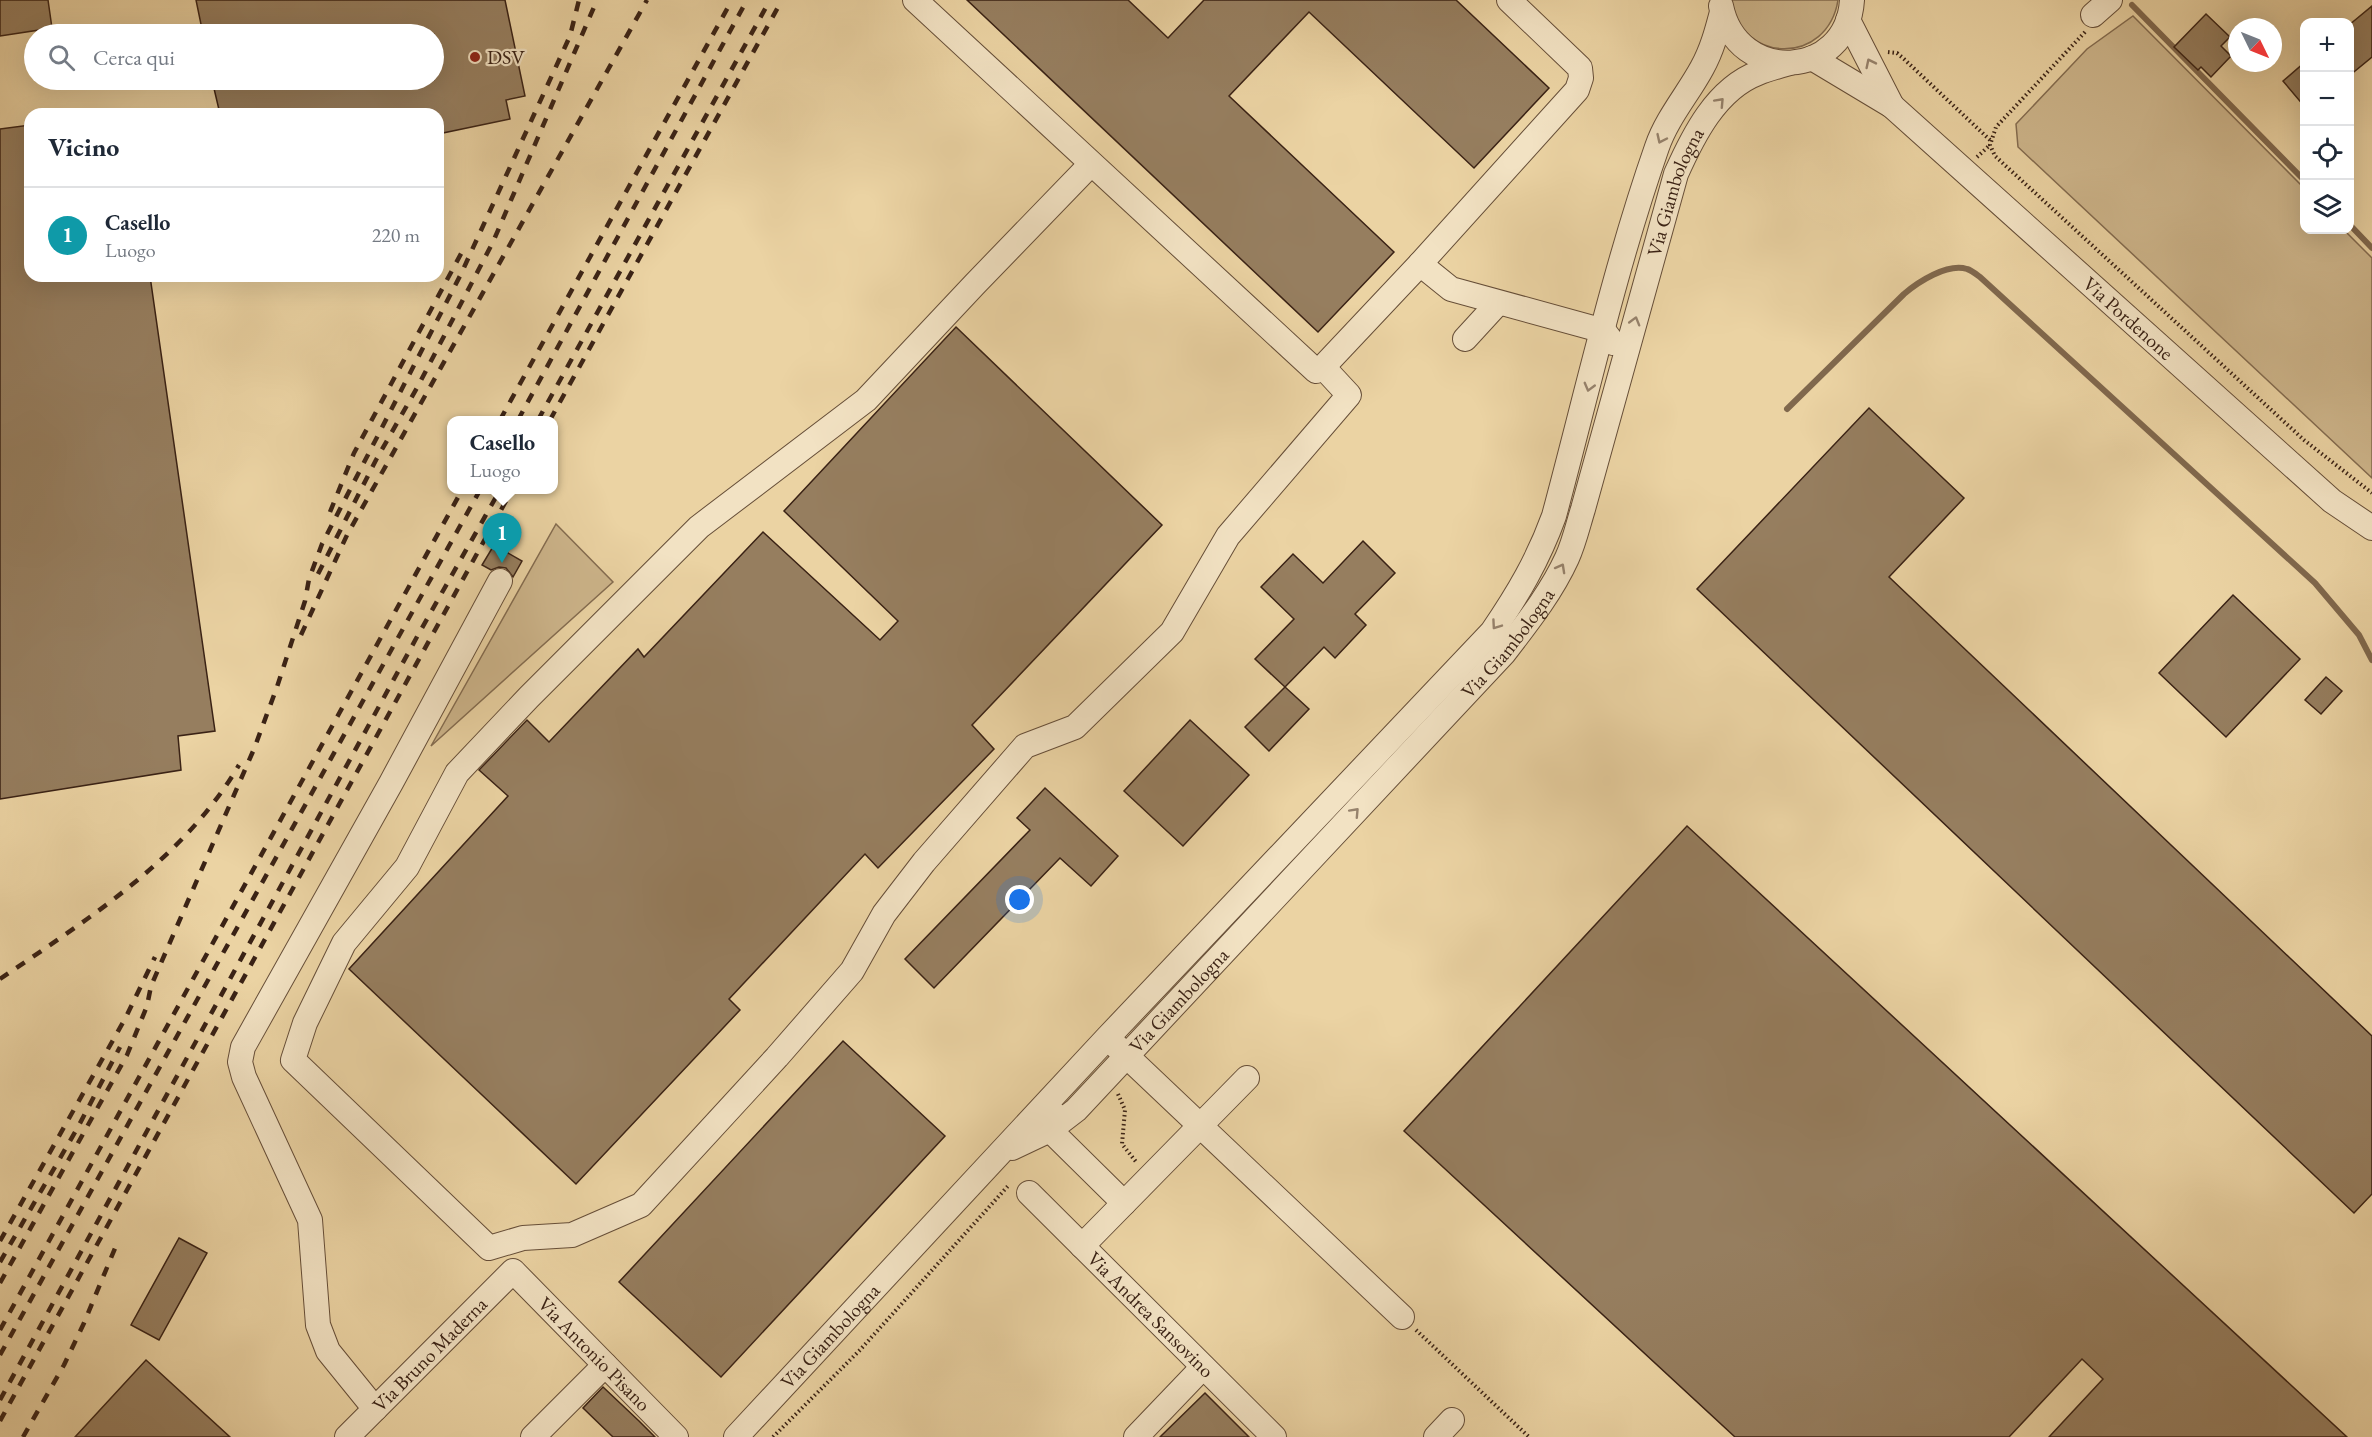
<!DOCTYPE html>
<html lang="it">
<head>
<meta charset="utf-8">
<style>
  body { margin:0; font-family:"EB Garamond",serif; background:#f6f6f7; color:#1f2937 }
  .controls { position:absolute; right:18px; top:18px; display:grid; overflow:hidden; border-radius:12px; box-shadow:0 6px 24px #0002 }
  .controls button { width:54px; height:54px; display:grid; place-items:center; padding:0; border:0; border-bottom:2px solid #e0e1e3; background:#fff; color:#1f2937; font:30px sans-serif }
  .compass { position:absolute; left:2228px; top:18px; width:54px; height:54px; border-radius:50%; background:#fff; box-shadow:0 6px 24px #0002; rotate:133deg }
  .you { position:absolute; left:1020px; top:900px; width:21px; height:21px; margin:-15px; border:4px solid #fff; border-radius:50%; background:#1a73e8; box-shadow:0 0 0 9px #1a73e833 }
  .badge { display:grid; place-items:center; width:39px; height:39px; border-radius:50%; background:#b45309; color:#fff; font-size:20px; font-weight:700 }
  .pin { position:absolute; translate:-50% -50px; filter:drop-shadow(0 2px 3px #0008) }
  .pin::after { content:''; position:absolute; top:32px; width:21px; height:18px; background:inherit; clip-path:polygon(0 0,100% 0,50% 100%) }
  .popup { position:absolute; left:447px; top:416px; width:111px; height:78px; box-sizing:border-box; display:grid; place-content:center; border-radius:12px; background:#fff; filter:drop-shadow(0 2px 4px #0005); font-size:20px; white-space:nowrap; color:#747a83 }
  .popup b { font-size:22px; color:#1f2937 }
  .popup::after { content:''; position:absolute; left:50%; top:100%; margin-left:-12px; border:12px solid transparent; border-top-color:#fff }
  .list { margin:0; padding:0; list-style:none }
  h2 { display:flex; justify-content:space-between; align-items:center; height:78px; margin:0; padding:0 24px; font-size:26px }
  h2 small { font-size:20px; font-weight:400; color:#747a83 }
  .list li { display:grid; grid-template-columns:39px 1fr auto; gap:18px; align-items:center; box-sizing:border-box; height:96px; padding:0 24px; border-top:2px solid #e0e1e3 }
  .list b { display:block; font-size:22px; white-space:nowrap }
  .list p { margin:0; font-size:20px; white-space:nowrap; color:#747a83 }
  .list em { font-size:20px; font-style:normal; color:#747a83 }
  .icon { flex:none; width:33px; height:33px; fill:none; stroke:currentColor; stroke-width:2; stroke-linecap:round; stroke-linejoin:round }
  .map { position:relative; flex:none; width:2372px; height:1437px; overflow:hidden }
  .search { position:absolute; background:#fff; box-shadow:0 6px 24px #0002; left:24px; top:24px; width:420px; height:66px; display:flex; align-items:center; gap:15px; box-sizing:border-box; padding:0 21px; border-radius:33px; color:#747a83; font-size:22px }
  .panel { position:absolute; background:#fff; box-shadow:0 6px 24px #0002; left:24px; top:108px; width:420px; height:174px; border-radius:18px }
  .map>svg:first-child { display:block }
</style>
</head>
<body>
<div class="map">
<svg width="2372" height="1437" viewBox="0 0 2372 1437">
  <rect width="100%" height="100%" fill="#ebd3a3"/>
  <filter id="stains"><feTurbulence type="fractalNoise" baseFrequency=".00333" numOctaves="4"/><feColorMatrix values="0 0 0 0 .2 0 0 0 0 .09 0 0 0 0 .02 0 0 0 .5 -.17"/></filter>
  <radialGradient id="worn" r=".72"><stop offset=".6" stop-color="#630" stop-opacity="0"/><stop offset="1" stop-color="#630" stop-opacity=".3"/></radialGradient>
  <g fill="#cdb58b" stroke="#846c50" stroke-width="1.5">
    <path d="M1731,0h107c-10,65 -97,65 -107,0z"/>
    <polygon points="2133,16 2304,188 2304,230 2344,230 2372,258 2372,478 2018,147 2016,124 2087,49"/>
    <polygon points="556,524 613,582 431,746"/>
  </g>
  <g fill="none" stroke-linecap="round" stroke-linejoin="round">
    <g stroke="#80684d" stroke-width="6">
      <polyline points="2132,5 2304,180"/>
      <polyline points="2350,225 2372,248"/>
      <path d="M1787,409l117,-115c14,-12 43,-31 63,-25 4,1 9,5 13,8l335,306 44,52 13,25"/>
    </g>
  </g>
  <g fill="#967e5f" stroke="#3a2215" stroke-width="1.5">
    <polygon points="0,0 48,0 52,28 0,36"/>
    <polygon points="196,0 505,0 525,96 506,100 510,119 438,134 438,114 220,114 212,80 434,80 434,34 203,34"/>
    <polygon points="967,0 1128,0 1168,38 1204,0 1456,0 1549,88 1474,168 1309,12 1229,96 1394,252 1318,332"/>
    <polygon points="2372,6 2372,57 2349,76 2349,25"/>
    <polygon points="2206,14 2230,37 2221,46 2231,56 2211,77 2201,67 2198,70 2174,47"/>
    <polygon points="2304,63 2304,106 2283,81"/>
    <polygon points="30,125 30,276 150,276 215,731 178,736 181,770 0,799 0,129"/>
    <polygon points="956,327 1162,525 972,725 994,749 878,868 865,854 729,999 740,1010 576,1184 349,969 508,796 479,770 527,720 549,742 638,649 644,657 763,532 880,640 898,621 784,511"/>
    <polygon points="1869,408 1964,498 1889,577 2372,1036 2372,1194 2354,1213 1697,589"/>
    <polygon points="1363,541 1395,573 1355,614 1366,625 1335,658 1324,647 1285,687 1255,659 1294,619 1261,587 1293,554 1323,583"/>
    <polygon points="494,545 522,561 513,577 506,568 499,567 491,570 482,565"/>
    <polygon points="2233,595 2300,659 2226,737 2159,673"/>
    <polygon points="2326,677 2342,691 2321,714 2305,700"/>
    <polygon points="1285,687 1309,709 1269,751 1245,727"/>
    <polygon points="1190,720 1249,775 1183,846 1124,791"/>
    <polygon points="1045,788 1118,856 1091,886 1060,858 934,988 905,959 1030,830 1017,818"/>
    <polygon points="1687,826 2347,1437 2049,1437 2103,1379 2082,1359 2009,1437 1735,1437 1404,1131"/>
    <polygon points="843,1041 945,1136 721,1377 619,1282"/>
    <polygon points="179,1238 207,1253 159,1340 131,1325"/>
    <polygon points="146,1360 230,1437 75,1437"/>
    <polygon points="603,1387 639,1421 655,1437 613,1437 583,1408"/>
    <polygon points="1205,1393 1249,1437 1160,1437"/>
  </g>
  <g fill="none" stroke-linecap="round" stroke-linejoin="round">
    <g stroke="#664e38" stroke-width="26">
      <g id="minor">
        <polyline points="915,0 1316,371 1323,367 1420,264 1577,90 1581,78 1580,68 1509,0"/>
        <path d="M1721,6c16,79 126,74 131,-6"/>
        <polyline points="2093,15 2110,0"/>
        <polyline points="1848,20 1892,106"/>
        <path id="s1" d="M1812,58l80,48 440,395 40,27"/>
        <polyline points="1091,164 975,284 866,400 699,527 529,697 457,773 407,867 344,943 305,1023 293,1060 489,1248 523,1238 572,1235 641,1205 777,1057 852,971 884,914 924,862 1025,746 1075,727 1172,632 1228,536 1349,395 1323,367"/>
        <polyline points="1420,264 1451,289 1604,331 1613,343"/>
        <polyline points="1465,339 1498,303"/>
        <polyline points="1115,1045 1402,1317"/>
        <polyline points="1054,1114 1050,1130 1124,1203"/>
        <path id="s2" d="M1012,1148l38,-18 26,-20 428,-457c23,-30 47,-60 63,-95 7,-15 11,-33 16,-49l93,-335c17,-38 40,-85 82,-101 10,-4 21,-7 32,-10"/>
        <path id="s3" d="M1029,1193l245,244"/>
        <polyline points="1082,1246 1247,1078"/>
        <polyline points="375,1409 328,1351 318,1325 310,1220 244,1077 240,1062 243,1047 391,783 500,581"/>
        <path id="s4" d="M347,1437l166,-166 163,166"/>
        <polyline points="533,1437 605,1365"/>
        <path id="s5" d="M736,1437l371,-399 385,-406c26,-38 46,-72 62,-116 33,-123 61,-249 103,-369 10,-29 31,-53 45,-79 10,-18 15,-37 20,-56"/>
        <polyline points="1136,1437 1203,1367"/>
        <polyline points="1436,1437 1452,1420"/>
      </g>
    </g>
    <g stroke="#3a2215" stroke-width="4" stroke-dasharray="1.5 3" stroke-linecap="butt">
      <polyline points="2085,32 1996,127 1990,145 1995,156 2304,440 2372,493"/>
      <polyline points="1888,52 1897,53 1904,59 1990,140"/>
      <polyline points="1977,157 1990,145"/>
      <polyline points="1118,1094 1125,1110 1122,1144 1137,1163"/>
      <polyline points="1416,1330 1529,1437"/>
      <polyline points="773,1437 860,1350 1008,1186"/>
    </g>
    <use href="#minor" stroke="#f2e2c3" stroke-width="24"/>
    <g stroke="#3a2215" stroke-width="4.5" stroke-dasharray="10 10" stroke-linecap="butt">
      <polyline points="500,420 732,0"/>
      <polyline points="518,420 747,0"/>
      <polyline points="538,420 770,0"/>
      <polyline points="550,420 782,0"/>
      <polyline points="330,512 354,453 463,250"/>
      <polyline points="318,574 376,460 418,386 493,242 597,0"/>
      <polyline points="301,635 347,535 647,0"/>
      <path d="M0,979c88,-60 184,-120 239,-214"/>
      <polyline points="0,1241 126,1017 155,957"/>
      <polyline points="0,1262 78,1127 120,1047"/>
      <polyline points="0,1283 127,1055 147,1006 151,986 254,749 277,687 305,601 309,579 322,544 461,274 570,36 579,0"/>
      <polyline points="0,1330 462,490"/>
      <polyline points="0,1355 480,490"/>
      <polyline points="0,1400 418,635 500,490"/>
      <polyline points="0,1421 512,490"/>
      <polyline points="23,1437 64,1365 84,1323 118,1241"/>
    </g>
  </g>
  <defs><path id="oneway-chevron" d="M-2-3.5L2.5 0L-2 3.5" fill="none" stroke-width="1.6" stroke-linecap="round" stroke-linejoin="round" transform="scale(1.5)"/></defs>
  <g stroke="#96826c">
    <use href="#oneway-chevron" transform="translate(1870 63) rotate(-116)"/>
    <use href="#oneway-chevron" transform="translate(1720 102) rotate(-47)"/>
    <use href="#oneway-chevron" transform="translate(1661 139) rotate(115)"/>
    <use href="#oneway-chevron" transform="translate(1635 321) rotate(-74)"/>
    <use href="#oneway-chevron" transform="translate(1589 387) rotate(105)"/>
    <use href="#oneway-chevron" transform="translate(1561 568) rotate(-61)"/>
    <use href="#oneway-chevron" transform="translate(1496 625) rotate(125)"/>
    <use href="#oneway-chevron" transform="translate(1355 812) rotate(-47)"/>
  </g>
  <circle fill="#8f2418" stroke="#f2e2c3" stroke-width="2" cx="475" cy="57" r="6"/>
  <g text-anchor="middle" dominant-baseline="central" stroke-width="4.5" stroke-linejoin="round" paint-order="stroke">
    <g font-size="20" fill="#3a2215" stroke="#f2e2c3" text-anchor="start">
      <text x="487" y="57">DSV</text>
    </g>
    <g font-size="20" fill="#3a2215" stroke="#f2e2c3">
      <text stroke="none"><textPath href="#s2" startOffset="1197">Via Giambologna</textPath></text>
      <text stroke="none"><textPath href="#s1" startOffset="411">Via Pordenone</textPath></text>
      <text stroke="none"><textPath href="#s2" startOffset="711">Via Giambologna</textPath></text>
      <text stroke="none"><textPath href="#s2" startOffset="225">Via Giambologna</textPath></text>
      <text stroke="none"><textPath href="#s3" startOffset="172">Via Andrea Sansovino</textPath></text>
      <text stroke="none"><textPath href="#s5" startOffset="138">Via Giambologna</textPath></text>
      <text stroke="none"><textPath href="#s4" startOffset="117">Via Bruno Maderna</textPath></text>
      <text stroke="none"><textPath href="#s4" startOffset="351">Via Antonio Pisano</textPath></text>
    </g>
  </g>
  <rect width="100%" height="100%" filter="url(#stains)"/>
  <rect width="100%" height="100%" fill="url(#worn)"/>
</svg>
<div class="controls">
<button>+</button>
<button>−</button>
<button><svg class="icon" aria-label="locate" viewBox="0 0 24 24"><circle cx="12" cy="12" r="6"/><path d="M12 2v4M12 18v4M2 12h4M18 12h4"/></svg></button>
<button><svg class="icon" aria-label="layers" viewBox="0 0 24 24"><path d="M12 4l9 5-9 5-9-5zM3 14l9 5 9-5"/></svg></button>
</div>
<svg class="compass" viewBox="-18 -18 36 36"><path d="M0-13l5 13h-10z" fill="#e53935"/><path d="M0 13l5-13h-10z" fill="#747a83"/></svg>
<div class="you"></div>
<div class="pin badge" style="left:502px;top:563px;background:#0f9aa8">1</div>
<div class="popup"><b>Casello</b>Luogo</div>
<div class="search"><svg class="icon" aria-label="search" viewBox="0 0 24 24"><circle cx="10" cy="10" r="6"/><path d="M15 15l6 6"/></svg>Cerca qui</div>
<section class="panel">
<h2>Vicino<small></small></h2>
<ul class="list">
<li><span class="badge" style="background:#0f9aa8">1</span><div><b>Casello</b><p>Luogo</p></div><em>220 m</em></li>
</ul>
</section>
</div>
</body>
</html>
